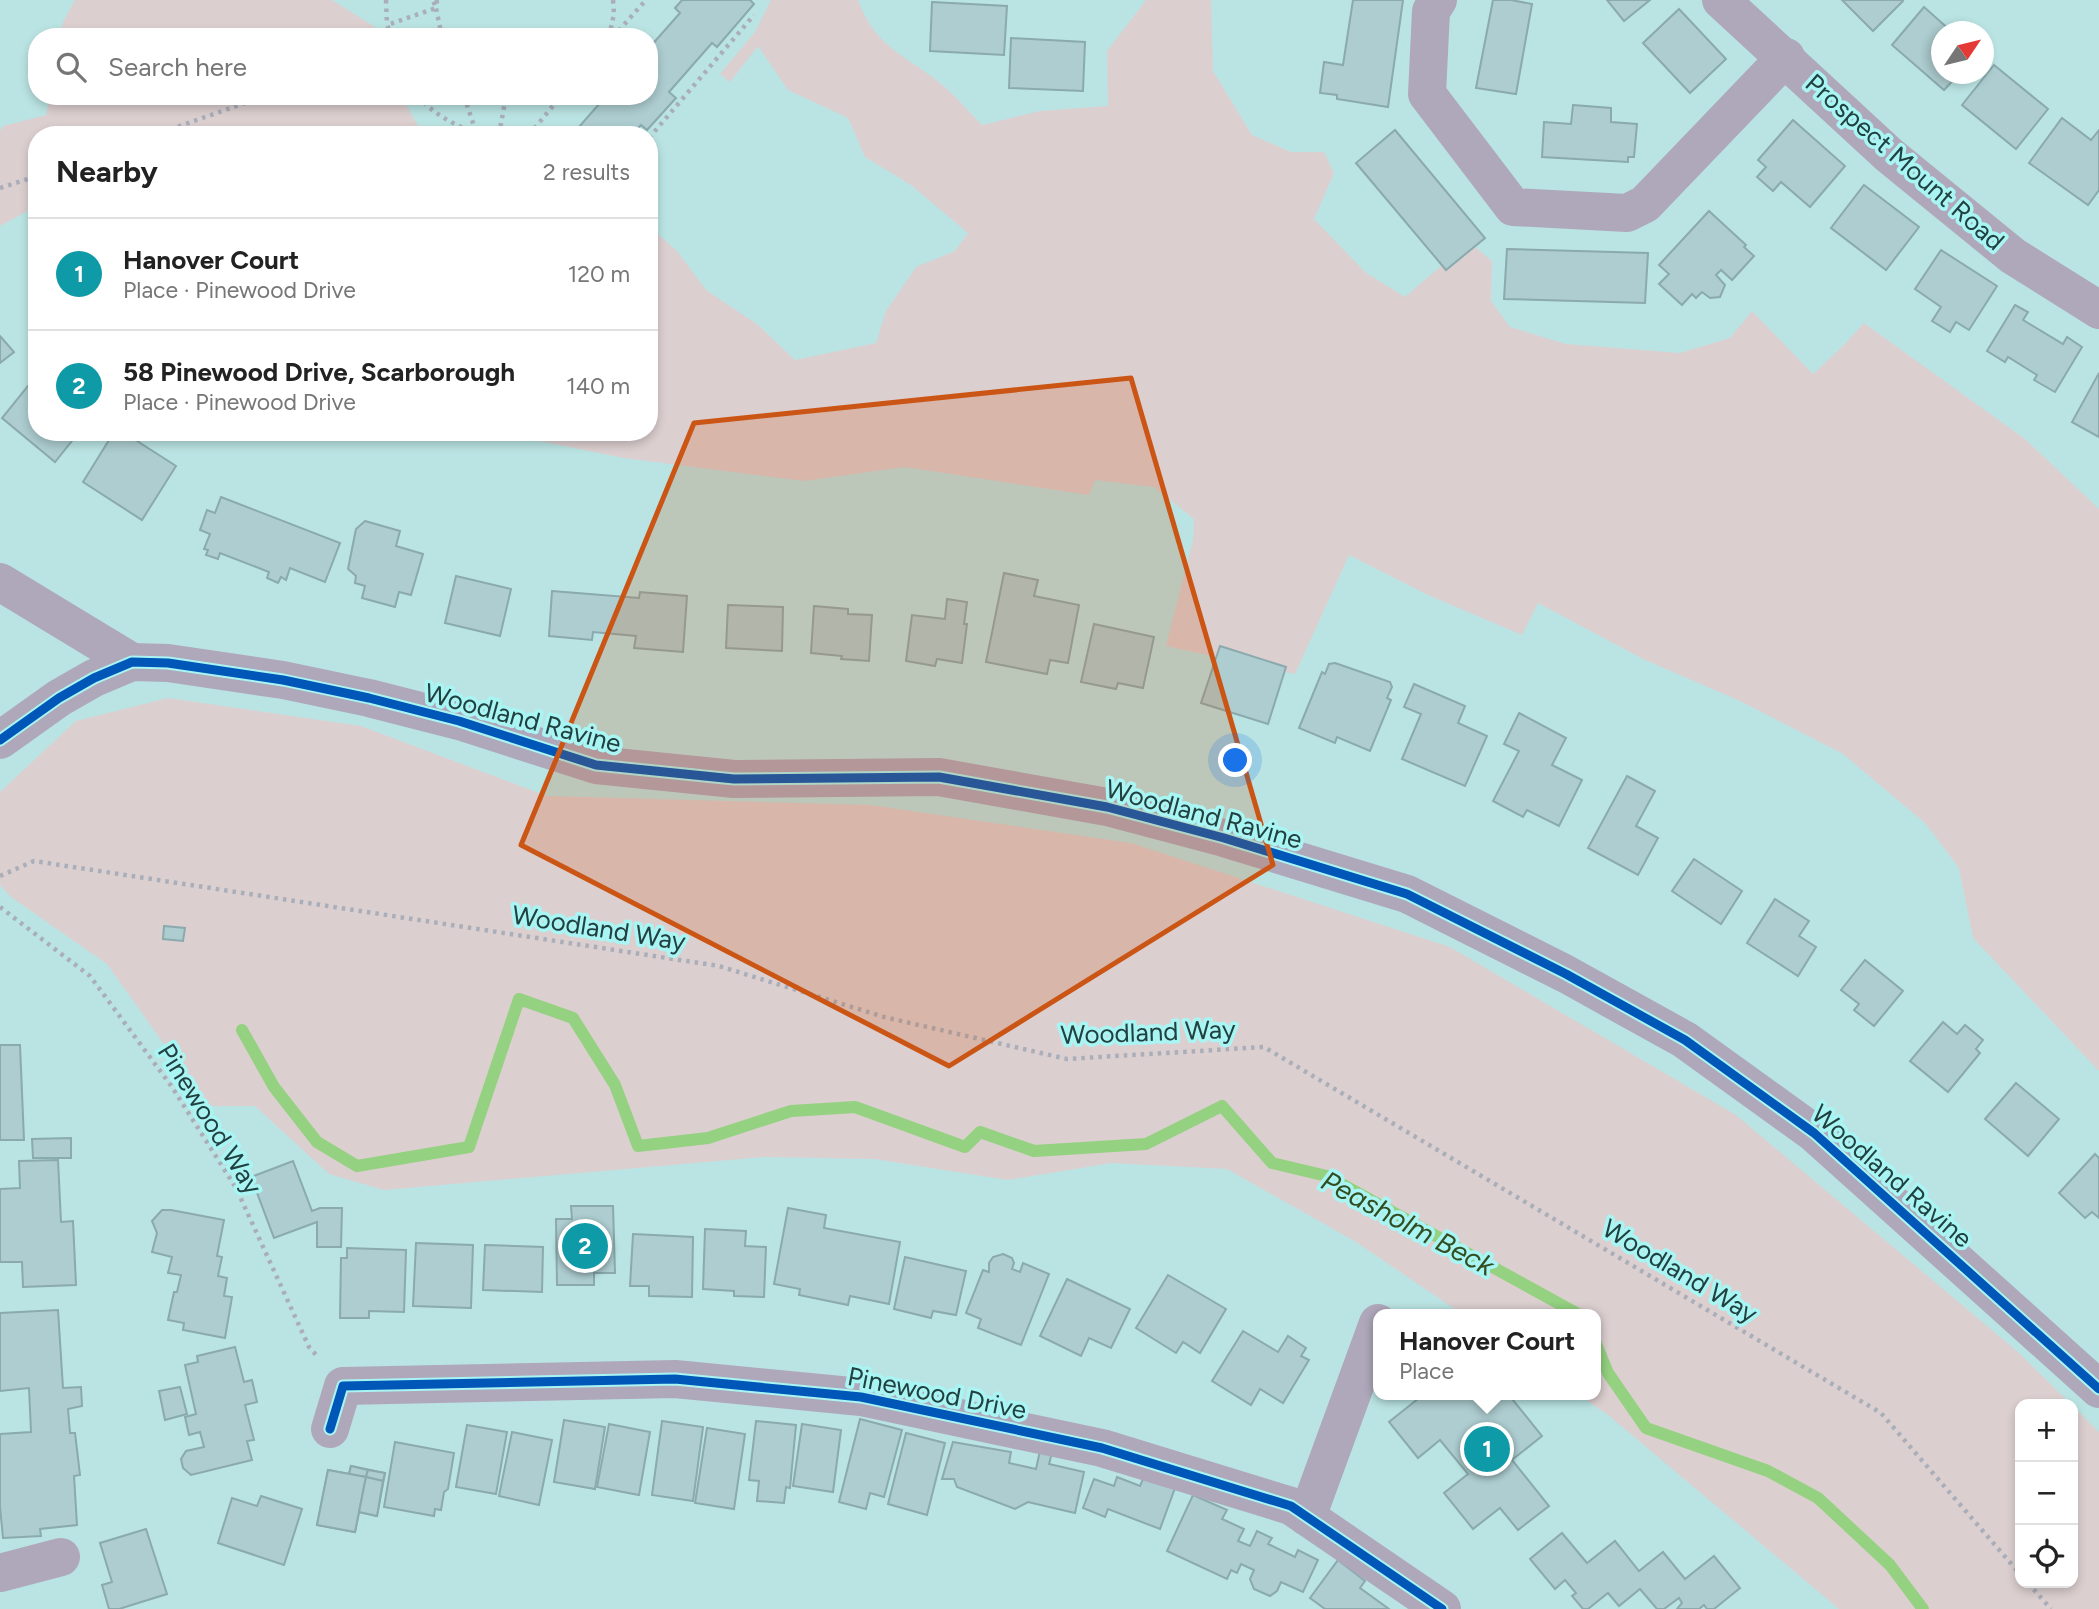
<!DOCTYPE html>
<html lang="en">
<head>
<meta charset="utf-8">
<style>
  body { margin:0; font-family:Figtree,sans-serif; background:#f2f2f2; color:#222 }
  .controls { position:absolute; right:21px; bottom:21px; display:grid; overflow:hidden; border-radius:14px; box-shadow:0 4px 10px #0003 }
  .controls button { width:63px; height:63px; display:grid; place-items:center; padding:0; border:0; border-bottom:2px solid #e0e0e0; background:#fff; color:#222; font:35px sans-serif }
  .compass { position:absolute; left:1931px; top:21px; width:63px; height:63px; border-radius:50%; background:#fff; box-shadow:0 4px 10px #0003; rotate:55deg }
  .you { position:absolute; left:1236px; top:761px; width:24px; height:24px; margin:-18px; border:5px solid #fff; border-radius:50%; background:#1a73e8; box-shadow:0 0 0 10px #1a73e833 }
  .badge { display:grid; place-items:center; width:46px; height:46px; border-radius:50%; background:#577979; color:#fff; font-size:23px; font-weight:700 }
  .pin { position:absolute; translate:-50% -50%; border:4px solid #fff; box-shadow:0 2px 7px #0006 }
  .popup { position:absolute; left:1373px; top:1309px; width:228px; height:91px; box-sizing:border-box; display:grid; place-content:center; border-radius:14px; background:#fff; filter:drop-shadow(0 2px 5px #0005); font-size:23px; white-space:nowrap; color:#767676 }
  .popup b { font-size:26px; color:#222 }
  .popup::after { content:''; position:absolute; left:50%; top:100%; margin-left:-14px; border:14px solid transparent; border-top-color:#fff }
  .list { margin:0; padding:0; list-style:none }
  h2 { display:flex; justify-content:space-between; align-items:center; height:91px; margin:0; padding:0 28px; font-size:30px }
  h2 small { font-size:23px; font-weight:400; color:#767676 }
  .list li { display:grid; grid-template-columns:46px 1fr auto; gap:21px; align-items:center; box-sizing:border-box; height:112px; padding:0 28px; border-top:2px solid #e0e0e0 }
  .list b { display:block; font-size:26px; white-space:nowrap }
  .list p { margin:0; font-size:23px; white-space:nowrap; color:#767676 }
  .list em { font-size:23px; font-style:normal; color:#767676 }
  .icon { flex:none; width:38px; height:38px; fill:none; stroke:currentColor; stroke-width:2; stroke-linecap:round; stroke-linejoin:round }
  .map { position:relative; flex:none; width:2099px; height:1609px; overflow:hidden }
  .search { position:absolute; background:#fff; box-shadow:0 4px 10px #0003; left:28px; top:28px; width:630px; height:77px; display:flex; align-items:center; gap:18px; box-sizing:border-box; padding:0 24px; border-radius:28px; color:#767676; font-size:26px }
  .panel { position:absolute; background:#fff; box-shadow:0 4px 10px #0003; left:28px; top:126px; width:630px; height:315px; border-radius:28px }
  .map>svg:first-child { display:block }
</style>
</head>
<body>
<div class="map">
<svg width="2099" height="1609" viewBox="0 0 2099 1609">
  <rect width="100%" height="100%" fill="#bae4e3"/>
  <g fill="#dccfd0">
    <polygon points="75,0 332,0 375,27 377,37 60,37 63,22"/>
    <path d="M771,0h87c18,48 46,54 82,83 15,12 28,28 42,42l58,-14 68,-5 -1,-55 39,-51h65l2,71 39,64 39,17h33l10,21 -20,46 51,53 40,25 64,-55 23,19 -1,40 19,26 56,17 114,9 50,-15 22,-27 61,63 30,-28 21,-23 161,116 74,70v562l-126,-133 -14,-70 -34,-45 -82,-69 -103,-53 -97,-42 -105,-56 -16,32 -94,-40 -79,-40 -54,119 -129,-28 27,-106 1,-21 -40,-32 -59,-7 -6,15 -184,-28 -101,14 -180,-23 -130,-26h155v-206l28,25 29,39 51,34 38,36 81,-17 10,-32 30,-44 39,-16 13,-18 -57,-48 -46,-28 -17,-39 -60,-28 -30,-44 -28,36 -10,-8 35,-42z"/>
    <polygon points="50,96 401,96 417,124 430,135 37,135 37,206 0,226 0,131 3,126 46,115"/>
    <polygon points="168,698 361,726 547,796 870,805 1131,843 1450,947 1736,1115 2018,1352 2071,1404 2020,1404 2020,1583 2073,1583 2073,1406 2099,1432 2099,1609 1839,1609 1608,1415 1579,1395 1596,1395 1596,1314 1462,1314 1356,1242 1227,1169 1111,1163 1008,1180 874,1159 764,1157 384,1190 329,1174 255,1106 208,1106 107,964 11,897 0,885 0,792 76,721"/>
  </g>
  <g fill="none" stroke-linecap="round" stroke-linejoin="round">
    <g stroke="#94d180" stroke-width="12">
      <polyline points="242,1030 274,1087 317,1142 357,1166 469,1147 519,999 573,1018 615,1085 638,1146 708,1138 791,1111 855,1107 965,1147 980,1132 1034,1151 1146,1144 1222,1106 1272,1163 1327,1176 1578,1314"/>
      <polyline points="1596,1344 1608,1373 1646,1428 1768,1471 1818,1498 1890,1565 1923,1609"/>
    </g>
  </g>
  <g fill="#adcdd0" stroke="#8aaaad" stroke-width="2">
    <polygon points="682,0 750,0 754,4 717,47 712,43 669,92 676,98 647,130 641,125 632,135 572,135 606,96 649,96 649,48 680,13 675,8"/>
    <polygon points="1353,0 1403,0 1388,107 1337,99 1337,95 1320,93 1324,62 1343,65"/>
    <polygon points="1493,0 1511,0 1532,4 1516,94 1476,88"/>
    <polygon points="1607,0 1650,0 1624,21"/>
    <polygon points="1842,0 1902,0 1903,1 1873,31"/>
    <polygon points="932,2 1007,6 1004,55 930,51"/>
    <polygon points="1924,7 1952,32 1941,32 1941,74 1959,74 1944,90 1892,45"/>
    <polygon points="1679,9 1726,59 1690,93 1643,43"/>
    <polygon points="1011,38 1085,42 1083,91 1009,88"/>
    <polygon points="1994,65 2048,109 2016,149 1962,105"/>
    <polygon points="1573,105 1611,108 1611,122 1637,124 1634,157 1628,157 1628,162 1542,157 1544,122 1571,124"/>
    <polygon points="2062,118 2091,140 2099,130 2099,190 2088,205 2029,163"/>
    <polygon points="1793,120 1845,166 1810,207 1781,182 1773,191 1757,177 1766,167 1758,160"/>
    <polygon points="1395,130 1485,238 1446,270 1356,163"/>
    <polygon points="1864,185 1919,227 1886,270 1831,228"/>
    <polygon points="1709,211 1746,245 1744,247 1754,256 1732,280 1721,270 1716,275 1725,285 1720,297 1710,298 1702,292 1696,298 1692,294 1682,305 1659,284 1669,274 1659,265"/>
    <polygon points="1507,249 1648,253 1645,303 1504,299"/>
    <polygon points="1941,250 1997,286 1969,330 1956,322 1950,332 1932,321 1941,307 1915,289"/>
    <polygon points="2015,305 2028,312 2023,320 2063,344 2067,337 2082,347 2055,392 2034,380 2037,375 2008,357 2005,362 1987,351"/>
    <polygon points="0,336 14,352 0,363"/>
    <polygon points="2099,373 2099,437 2072,422"/>
    <polygon points="36,376 37,432 79,432 55,462 2,418"/>
    <polygon points="114,432 123,432 176,466 142,520 83,482"/>
    <polygon points="221,497 340,543 325,582 290,568 286,580 281,577 278,583 267,578 269,572 220,553 218,559 206,555 208,550 204,549 210,534 200,530 207,510 215,513"/>
    <polygon points="365,521 400,531 396,546 423,554 411,595 399,592 395,607 362,598 365,586 355,583 356,576 348,569 356,529"/>
    <polygon points="1004,573 1038,580 1034,596 1079,605 1068,663 1050,660 1047,674 986,662"/>
    <polygon points="456,576 511,589 500,636 445,623"/>
    <polygon points="552,591 639,598 640,592 687,596 683,652 634,648 636,636 593,632 592,640 549,636"/>
    <polygon points="947,599 967,602 964,624 967,624 962,663 937,659 935,666 906,661 912,615 945,619"/>
    <polygon points="728,605 783,607 782,651 726,648"/>
    <polygon points="814,606 848,609 848,614 872,615 869,661 841,659 842,656 811,653"/>
    <polygon points="1094,624 1154,637 1143,688 1118,683 1116,689 1081,682"/>
    <polygon points="1220,646 1286,667 1268,724 1201,703"/>
    <polygon points="1335,663 1390,682 1392,687 1387,698 1391,700 1370,751 1337,737 1335,743 1299,728 1322,672 1325,674 1329,664"/>
    <polygon points="1414,684 1465,706 1458,723 1487,736 1465,786 1402,759 1421,714 1404,707"/>
    <polygon points="1519,713 1566,738 1552,765 1582,780 1559,826 1527,810 1523,817 1493,801 1519,751 1504,744"/>
    <polygon points="1627,776 1655,791 1636,826 1658,838 1638,875 1588,848"/>
    <polygon points="1694,859 1742,891 1721,924 1672,891"/>
    <polygon points="1775,899 1809,921 1799,936 1816,947 1798,976 1747,943"/>
    <polygon points="164,926 185,928 183,941 163,939"/>
    <polygon points="1865,960 1903,991 1874,1026 1854,1010 1859,1004 1841,990"/>
    <polygon points="1943,1022 1957,1034 1965,1025 1983,1040 1976,1049 1980,1053 1948,1092 1910,1061"/>
    <polygon points="0,1045 20,1045 24,1140 0,1140"/>
    <polygon points="2016,1083 2059,1119 2028,1156 1985,1119"/>
    <polygon points="71,1138 71,1158 33,1158 32,1139"/>
    <polygon points="2095,1154 2099,1158 2099,1218 2092,1212 2085,1218 2059,1193"/>
    <polygon points="58,1160 61,1222 73,1221 76,1285 23,1287 22,1262 0,1262 0,1189 20,1188 19,1161"/>
    <polygon points="293,1161 312,1211 320,1208 342,1208 341,1247 317,1247 317,1222 274,1238 251,1177"/>
    <polygon points="571,1206 613,1206 615,1273 594,1273 594,1285 557,1285 556,1219 572,1219"/>
    <polygon points="788,1208 826,1215 824,1228 900,1242 889,1304 850,1296 848,1305 799,1295 800,1289 774,1284"/>
    <polygon points="162,1210 171,1210 224,1220 217,1256 222,1257 218,1276 227,1278 224,1296 232,1297 225,1338 183,1330 184,1323 168,1320 174,1292 177,1292 181,1275 168,1273 172,1257 152,1252 157,1233 152,1221"/>
    <polygon points="705,1229 746,1231 745,1246 766,1247 764,1297 734,1296 734,1291 703,1289"/>
    <polygon points="633,1234 693,1237 692,1297 649,1296 649,1286 630,1286"/>
    <polygon points="416,1243 473,1245 471,1308 413,1306"/>
    <polygon points="485,1245 543,1247 542,1292 483,1290"/>
    <polygon points="347,1248 406,1250 404,1312 369,1311 369,1318 340,1318 341,1258 347,1258"/>
    <polygon points="1003,1254 1012,1258 1014,1263 1012,1269 1020,1272 1023,1263 1049,1274 1021,1345 978,1328 981,1319 966,1313 983,1270 989,1272 989,1263 993,1257"/>
    <polygon points="905,1257 966,1271 956,1315 933,1311 931,1318 894,1309"/>
    <polygon points="1168,1275 1226,1309 1200,1353 1183,1342 1176,1353 1136,1328"/>
    <polygon points="1067,1279 1130,1309 1111,1348 1089,1338 1081,1356 1040,1336"/>
    <polygon points="58,1310 63,1388 81,1387 82,1406 68,1409 70,1433 75,1433 80,1475 74,1476 77,1525 40,1529 41,1536 3,1538 0,1507 0,1434 31,1432 29,1388 0,1391 0,1313"/>
    <polygon points="1243,1331 1278,1352 1288,1336 1306,1348 1301,1356 1309,1360 1283,1403 1260,1389 1251,1405 1212,1381"/>
    <polygon points="235,1347 244,1382 252,1380 257,1402 245,1405 254,1440 247,1441 252,1460 191,1475 183,1468 181,1459 186,1451 204,1447 200,1432 189,1435 185,1417 196,1414 185,1365 198,1362 197,1356"/>
    <polygon points="180,1387 187,1414 165,1420 159,1391"/>
    <polygon points="1416,1395 1509,1395 1542,1436 1512,1460 1549,1506 1518,1530 1500,1508 1473,1529 1444,1493 1468,1474 1440,1440 1418,1458 1389,1422 1419,1398"/>
    <polygon points="860,1419 902,1430 884,1497 870,1493 866,1509 839,1502"/>
    <polygon points="564,1420 605,1427 595,1489 554,1482"/>
    <polygon points="662,1421 703,1427 693,1501 652,1495"/>
    <polygon points="756,1421 796,1425 790,1488 786,1487 784,1503 757,1501 759,1481 749,1480"/>
    <polygon points="609,1424 650,1432 639,1495 597,1487"/>
    <polygon points="802,1424 841,1430 833,1492 793,1486"/>
    <polygon points="467,1425 507,1432 496,1494 456,1487"/>
    <polygon points="707,1428 745,1434 734,1509 695,1503"/>
    <polygon points="512,1432 552,1440 539,1505 499,1496"/>
    <polygon points="906,1433 945,1443 927,1515 888,1504"/>
    <polygon points="395,1442 454,1453 448,1489 444,1492 441,1510 435,1509 434,1516 384,1507"/>
    <polygon points="953,1442 1011,1452 1009,1463 1036,1469 1040,1451 1052,1453 1049,1464 1084,1472 1075,1513 1028,1502 1015,1509 957,1487 954,1479 942,1479"/>
    <polygon points="351,1466 385,1473 377,1516 359,1512 355,1532 317,1525 328,1470 349,1474"/>
    <polygon points="351,1466 368,1470 366,1477 349,1474"/>
    <polygon points="328,1470 366,1477 355,1532 317,1525"/>
    <polygon points="368,1470 385,1473 383,1481 366,1477"/>
    <polygon points="366,1477 383,1481 377,1516 359,1512"/>
    <polygon points="1117,1477 1140,1486 1144,1477 1175,1488 1160,1529 1108,1509 1105,1517 1083,1508 1094,1479 1114,1486"/>
    <polygon points="1193,1495 1227,1510 1222,1519 1244,1529 1238,1541 1250,1546 1257,1531 1272,1538 1268,1544 1295,1557 1298,1550 1318,1560 1303,1592 1281,1582 1277,1591 1270,1596 1254,1589 1250,1579 1254,1570 1241,1564 1237,1573 1231,1570 1227,1579 1167,1551"/>
    <polygon points="261,1496 302,1509 284,1565 218,1543 232,1498 257,1506"/>
    <polygon points="146,1529 167,1594 119,1609 109,1609 102,1585 112,1582 100,1543"/>
    <polygon points="1562,1533 1587,1563 1615,1541 1639,1571 1663,1552 1685,1579 1714,1556 1740,1588 1714,1609 1707,1609 1704,1605 1699,1609 1677,1609 1682,1603 1679,1598 1664,1609 1657,1609 1640,1589 1619,1606 1608,1593 1588,1609 1583,1609 1572,1596 1576,1593 1565,1580 1555,1589 1530,1559"/>
    <polygon points="1338,1560 1365,1581 1360,1588 1389,1609 1325,1609 1310,1598"/>
  </g>
  <g fill="none" stroke-linecap="round" stroke-linejoin="round">
    <g stroke="#a9aeb9" stroke-width="4.5" stroke-dasharray="3.5 5" stroke-linecap="butt">
      <polyline points="386,0 387,25"/>
      <polyline points="437,0 436,8 442,37"/>
      <polyline points="392,37 387,25 436,8 433,0"/>
      <polyline points="609,37 614,14 613,0"/>
      <polyline points="613,37 646,0"/>
      <path d="M418,96c16,19 37,29 59,38"/>
      <polyline points="464,96 477,135"/>
      <polyline points="154,135 265,96"/>
      <polyline points="499,135 506,96"/>
      <polyline points="529,135 561,96"/>
      <polyline points="649,138 754,15"/>
      <polyline points="0,188 37,176"/>
      <polyline points="0,876 34,861 719,966 884,1017 1067,1059 1264,1047 1881,1413 2020,1574"/>
      <polyline points="0,907 90,976 172,1087 236,1188 309,1347 318,1357"/>
      <polyline points="2028,1583 2051,1609"/>
    </g>
    <g stroke="#afa8bb" stroke-width="38">
      <polyline points="1438,0 1431,11 1427,94 1513,207 1627,213 1645,204 1786,57"/>
      <polyline points="1721,0 1889,155 2013,256 2099,310"/>
      <polyline points="0,582 132,662"/>
      <polyline points="0,740 59,698 94,678 132,662 168,663 283,680 369,698 459,721 596,765 734,779 939,777 1107,807 1224,838 1407,894 1566,974 1685,1040 1814,1133 2099,1389"/>
      <polyline points="330,1429 343,1386 675,1379 861,1397 1102,1448 1291,1506 1442,1609"/>
      <polyline points="1307,1517 1378,1323"/>
      <polyline points="0,1573 61,1557"/>
    </g>
    <g stroke="#a9f5f4" stroke-width="13">
      <g id="cycleway">
        <polyline points="0,740 59,698 94,678 132,662 168,663 283,680 369,698 459,721 596,765 734,779 939,777 1107,807 1224,838 1407,894 1566,974 1685,1040 1814,1133 2099,1389"/>
        <polyline points="330,1429 343,1386 675,1379 861,1397 1102,1448 1291,1506 1442,1609"/>
      </g>
    </g>
    <use href="#cycleway" stroke="#0057b8" stroke-width="9"/>
  </g>
  <path fill="#ca5514" fill-opacity="0.2" stroke="#ca5514" stroke-width="5" stroke-linejoin="round" d="M1131,378l142,487 -324,201 -428,-221 173,-422z"/>
  <g text-anchor="middle" dominant-baseline="central" stroke-width="7" stroke-linejoin="round" paint-order="stroke">
    <g font-size="26" fill="#214040" stroke="#a9f5f4">
      <text transform="translate(1905 162) rotate(41)">Prospect Mount Road</text>
      <text transform="translate(523 718) rotate(15)">Woodland Ravine</text>
      <text transform="translate(1204 814) rotate(15)">Woodland Ravine</text>
      <text transform="translate(599 928) rotate(9)">Woodland Way</text>
      <text transform="translate(1148 1032) rotate(-2)">Woodland Way</text>
      <text transform="translate(210 1119) rotate(58)">Pinewood Way</text>
      <text transform="translate(1892 1176) rotate(41)">Woodland Ravine</text>
      <text transform="translate(1680 1271) rotate(31)">Woodland Way</text>
      <text transform="translate(937 1393) rotate(11)">Pinewood Drive</text>
    </g>
    <g font-size="28" font-style="italic" fill="#324e21" stroke="#a9f5f4">
      <text transform="translate(1408 1223) rotate(28)">Peasholm Beck</text>
    </g>
  </g>
</svg>
<div class="controls">
<button>+</button>
<button>−</button>
<button><svg class="icon" aria-label="locate" viewBox="0 0 24 24"><circle cx="12" cy="12" r="6"/><path d="M12 2v4M12 18v4M2 12h4M18 12h4"/></svg></button>
</div>
<svg class="compass" viewBox="-18 -18 36 36"><path d="M0-13l5 13h-10z" fill="#e53935"/><path d="M0 13l5-13h-10z" fill="#767676"/></svg>
<div class="you"></div>
<div class="pin badge" style="left:1487px;top:1449px;background:#0f9aa8">1</div>
<div class="popup"><b>Hanover Court</b>Place</div>
<div class="pin badge" style="left:585px;top:1246px;background:#0f9aa8">2</div>
<div class="search"><svg class="icon" aria-label="search" viewBox="0 0 24 24"><circle cx="10" cy="10" r="6"/><path d="M15 15l6 6"/></svg>Search here</div>
<section class="panel">
<h2>Nearby<small>2 results</small></h2>
<ul class="list">
<li><span class="badge" style="background:#0f9aa8">1</span><div><b>Hanover Court</b><p>Place · Pinewood Drive</p></div><em>120 m</em></li>
<li><span class="badge" style="background:#0f9aa8">2</span><div><b>58 Pinewood Drive, Scarborough</b><p>Place · Pinewood Drive</p></div><em>140 m</em></li>
</ul>
</section>
</div>
</body>
</html>
